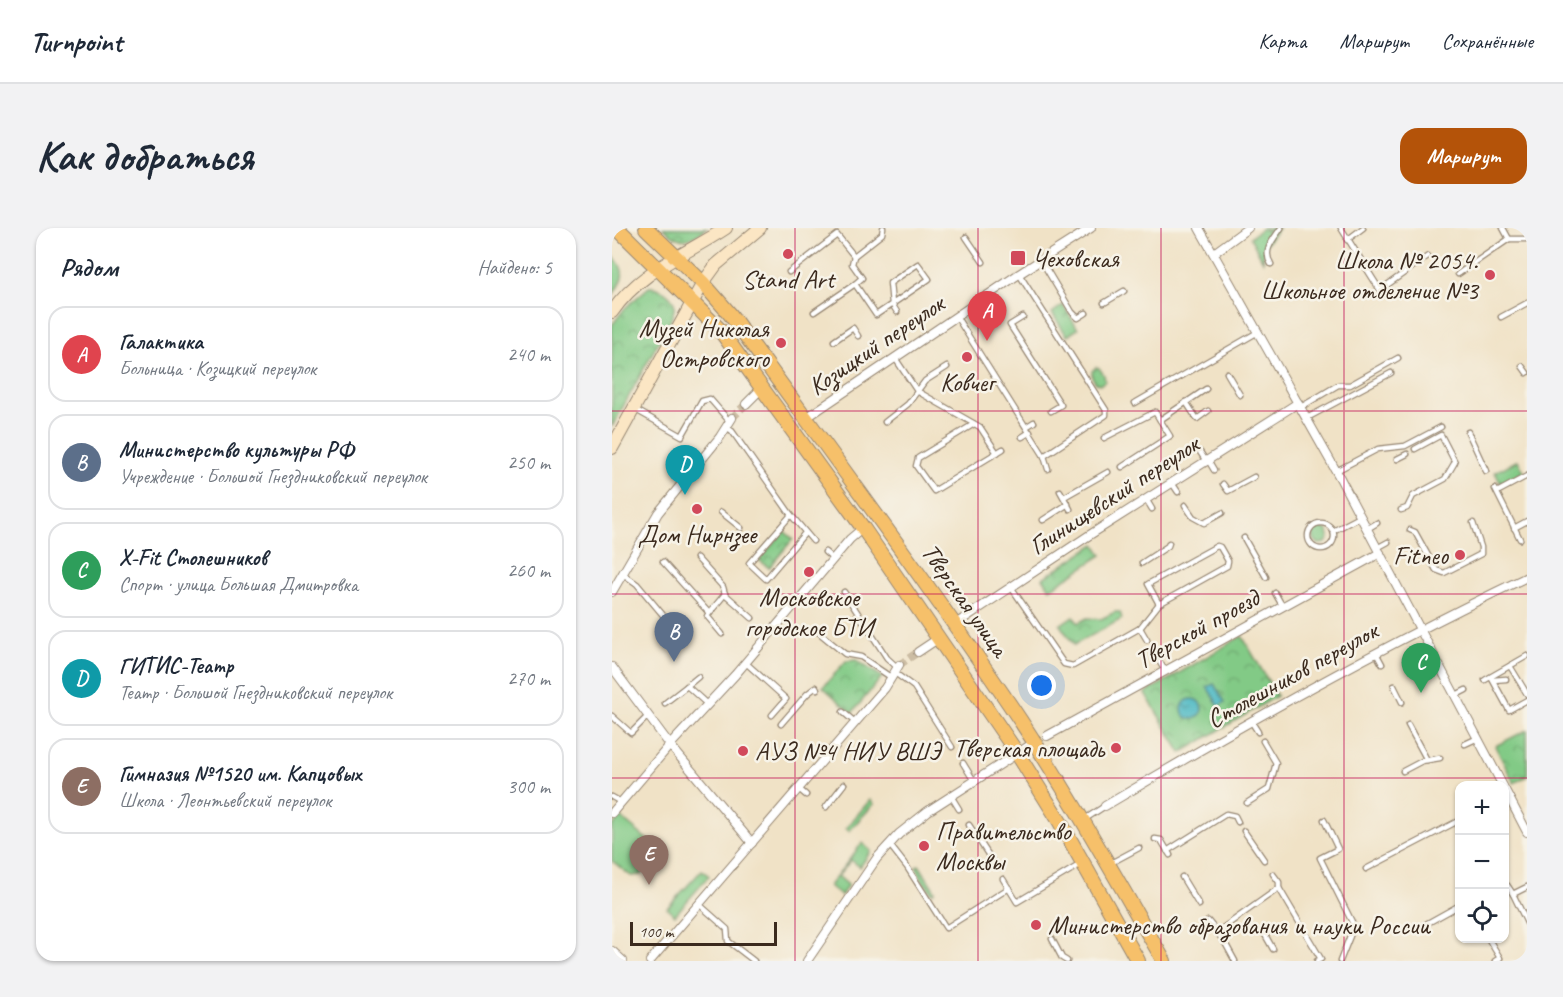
<!DOCTYPE html>
<html lang="ru">
<head>
<meta charset="utf-8">
<style>
  body { margin:0; font-family:Caveat,sans-serif; background:#f2f2f3; color:#1f2937 }
  .controls { position:absolute; right:18px; bottom:18px; display:grid; overflow:hidden; border-radius:12px; box-shadow:0 2px 4px #0004 }
  .controls button { width:54px; height:54px; display:grid; place-items:center; padding:0; border:0; border-bottom:2px solid #e0e1e3; background:#fff; color:#1f2937; font:30px sans-serif }
  .scale { position:absolute; left:18px; bottom:15px; width:147px; box-sizing:border-box; padding-left:6px; border:3px solid #3b2a1e; border-top:0; font-size:16px; line-height:21px; white-space:nowrap; color:#3b2a1e; -webkit-text-stroke:4px #f7f3e8; paint-order:stroke }
  .you { position:absolute; left:430px; top:458px; width:21px; height:21px; margin:-15px; border:4px solid #fff; border-radius:50%; background:#1a73e8; box-shadow:0 0 0 9px #1a73e833 }
  .badge { display:grid; place-items:center; width:39px; height:39px; border-radius:50%; background:#b45309; color:#fff; font-size:20px; font-weight:700 }
  .pin { position:absolute; translate:-50% -50px; filter:drop-shadow(0 2px 3px #0008) }
  .pin::after { content:''; position:absolute; top:32px; width:21px; height:18px; background:inherit; clip-path:polygon(0 0,100% 0,50% 100%) }
  .list { margin:0; padding:0; list-style:none }
  h2 { display:flex; justify-content:space-between; align-items:center; height:78px; margin:0; padding:0 24px; font-size:26px }
  h2 small { font-size:20px; font-weight:400; color:#747a83 }
  .list li { display:grid; grid-template-columns:39px 1fr auto; gap:18px; align-items:center; box-sizing:border-box; height:96px; margin:0 12px 12px; padding:0 12px; border:2px solid #e0e1e3; border-radius:18px }
  .list b { display:block; font-size:22px; white-space:nowrap }
  .list p { margin:0; font-size:20px; white-space:nowrap; color:#747a83 }
  .list em { font-size:20px; font-style:normal; color:#747a83 }
  .icon { flex:none; width:33px; height:33px; fill:none; stroke:currentColor; stroke-width:2; stroke-linecap:round; stroke-linejoin:round }
  .map { position:relative; flex:none; width:915px; height:733px; overflow:hidden; border-radius:18px }
  header { display:flex; align-items:center; gap:36px; box-sizing:border-box; height:84px; padding:0 30px; background:#fff; border-bottom:2px solid #e0e1e3 }
  header strong { font-size:28px }
  nav { display:flex; gap:33px; margin-inline-start:auto; font-size:21px }
  .intro { display:flex; align-items:center; justify-content:space-between; box-sizing:border-box; height:144px; padding:0 36px }
  h1 { margin:0; font-size:42px }
  .button { padding:15px 27px; border-radius:18px; background:#b45309; color:#fff; font-size:21px; font-weight:700 }
  main { display:flex; gap:36px; padding:0 36px }
  aside { flex:1; background:#fff; border-radius:18px; box-shadow:0 2px 4px #0004 }
  .map>svg:first-child { display:block }
</style>
</head>
<body>
<header>
<strong>Turnpoint</strong>
<nav><a>Карта</a><a>Маршрут</a><a>Сохранённые</a></nav>
</header>
<div class="intro"><h1>Как добраться</h1><a class="button">Маршрут</a></div>
<main>
<aside>
<h2>Рядом<small>Найдено: 5</small></h2>
<ul class="list">
<li><span class="badge" style="background:#e0444e">A</span><div><b>Галактика</b><p>Больница · Козицкий переулок</p></div><em>240 m</em></li>
<li><span class="badge" style="background:#5c6f8a">B</span><div><b>Министерство культуры РФ</b><p>Учреждение · Большой Гнездниковский переулок</p></div><em>250 m</em></li>
<li><span class="badge" style="background:#2e9e5b">C</span><div><b>X-Fit Столешников</b><p>Спорт · улица Большая Дмитровка</p></div><em>260 m</em></li>
<li><span class="badge" style="background:#0f9aa8">D</span><div><b>ГИТИС-Театр</b><p>Театр · Большой Гнездниковский переулок</p></div><em>270 m</em></li>
<li><span class="badge" style="background:#8d6e63">E</span><div><b>Гимназия №1520 им. Капцовых</b><p>Школа · Леонтьевский переулок</p></div><em>300 m</em></li>
</ul>
</aside>
<div class="map">
<svg width="915" height="733" viewBox="0 0 915 733">
  <defs>
    <pattern id="park-crowns" width="20" height="18" patternUnits="userSpaceOnUse" patternTransform="scale(1.5)"><rect width="20" height="18" fill="#82ca86"/><path d="M2 6a3 3 0 1 1 6 0M12 15a3 3 0 1 1 6 0" fill="none" stroke="#6ca46d"/></pattern>
    <pattern id="water-ripples" width="26" height="14" patternUnits="userSpaceOnUse" patternTransform="scale(1.5)"><rect width="26" height="14" fill="#4ab8c3"/><path d="M2 4q2-2 4 0t4 0M15 11q2-2 4 0t4 0" fill="none" stroke="#3f969e"/></pattern>
  </defs>
  <rect width="100%" height="100%" fill="#f7f3e8"/>
  <filter id="ink" filterUnits="userSpaceOnUse"><feTurbulence type="fractalNoise" baseFrequency=".0167" numOctaves="2"/><feDisplacementMap in="SourceGraphic" scale="12" xChannelSelector="R" yChannelSelector="G"/><feConvolveMatrix kernelMatrix="1 2 1 2 8 2 1 2 1" color-interpolation-filters="sRGB"/></filter>
  <filter id="wash" filterUnits="userSpaceOnUse"><feTurbulence type="fractalNoise" baseFrequency=".008" numOctaves="4" result="noise"/><feDisplacementMap in="SourceGraphic" scale="24" xChannelSelector="R" yChannelSelector="G"/><feGaussianBlur stdDeviation="1.35" result="paint"/><feColorMatrix in="noise" values="0 0 0 0 0 0 0 0 0 0 0 0 0 0 0 0 0 1.4 0 .05"/><feComposite in="paint" operator="in"/></filter>
  <g filter="url(#wash)">
    <rect width="100%" height="100%" fill="#f0e2c6"/>
    <g fill="#82ca86" stroke="#5e7a52" stroke-width="1.5">
      <polygon points="651,0 654,0 653,2 655,4 656,0 667,0 653,17 651,33 638,9"/>
      <polygon points="906,232 912,244 889,256 883,244"/>
      <polygon points="711,300 716,303 717,309 714,315 707,316 702,312 701,306 704,301"/>
      <polygon points="258,572 262,576 237,603 234,600"/>
      <polygon points="8,589 49,623 28,647 19,648 0,633 0,599"/>
      <polygon points="250,615 259,623 248,639 239,632 226,648 236,657 229,668 217,658"/>
      <polygon points="307,637 323,663 320,665 310,652 304,639"/>
      <polygon points="90,642 97,648 63,687 55,680"/>
    </g>
    <g fill="url(#park-crowns)" stroke="#5e7a52" stroke-width="1.5">
      <path d="M51,0h44c-19,15 -26,16 -44,0z"/>
      <path d="M0,27c16,16 12,24 0,41z"/>
      <path d="M37,59c9,-1 22,7 25,16 2,5 -2,12 -3,16l-59,108v-102l13,-17z"/>
      <polygon points="451,77 466,101 455,108 440,85"/>
      <polygon points="484,139 487,140 492,147 493,153 489,156 484,155 480,149 480,143"/>
      <polygon points="172,303 181,311 157,340 147,332"/>
      <polygon points="483,316 490,327 438,361 431,350"/>
      <polygon points="503,384 508,384 510,391 462,417 448,397 461,388 466,395 475,390 489,391"/>
      <polygon points="630,408 665,468 569,525 533,465"/>
      <polygon points="244,432 270,449 240,485 211,459 234,433"/>
      <polygon points="915,502 915,548 902,555 883,518"/>
    </g>
    <g fill="url(#water-ripples)" stroke="#427170" stroke-width="1.5">
      <polygon points="602,456 613,474 607,478 595,459"/>
      <circle cx="580" cy="481" r="10"/>
    </g>
  </g>
  <g filter="url(#ink)">
    <g fill="none" stroke-linecap="round" stroke-linejoin="round">
      <g stroke="#ccbda4" stroke-width="8" stroke-dasharray="8 4" stroke-linecap="butt">
        <polyline points="120,190 134,176"/>
        <polyline points="287,437 306,424"/>
      </g>
      <g stroke="#968672" stroke-width="7">
        <g id="lane">
          <polyline points="729,0 768,62 816,28"/>
          <polyline points="354,9 371,34"/>
          <polyline points="897,11 915,11"/>
          <polyline points="735,12 751,0"/>
          <polyline points="242,28 240,36 250,50 243,56"/>
          <polyline points="429,32 460,84 466,90 474,85"/>
          <path d="M659,36c-9,-14 3,-25 10,-36"/>
          <polyline points="177,44 225,7 242,28 270,6 271,0"/>
          <polyline points="407,46 494,182 494,187 432,228"/>
          <polyline points="846,46 897,11 891,0"/>
          <polyline points="492,75 512,63"/>
          <polyline points="202,84 243,56 264,87 317,51 306,36 278,55 280,76 285,84"/>
          <polyline points="344,88 432,228 436,241"/>
          <polyline points="411,89 398,97 449,177 439,183"/>
          <polyline points="889,89 915,75"/>
          <polyline points="222,113 241,100 246,108"/>
          <polyline points="283,130 305,163 368,199 385,225"/>
          <polyline points="910,138 915,145"/>
          <polyline points="615,145 628,167"/>
          <polyline points="574,174 585,191 596,183"/>
          <polyline points="523,175 646,104"/>
          <polyline points="689,179 726,157 738,157 786,130"/>
          <polyline points="24,182 70,208 90,173 98,171 118,194"/>
          <polyline points="695,190 779,145"/>
          <polyline points="273,194 296,176 313,153 335,139"/>
          <polyline points="362,196 306,230 304,238 322,263 391,221"/>
          <polyline points="114,199 120,203 179,287 201,313"/>
          <polyline points="414,199 422,194"/>
          <polyline points="856,204 874,243"/>
          <polyline points="410,209 418,204"/>
          <polyline points="492,210 543,184 548,192"/>
          <polyline points="588,224 594,233"/>
          <polyline points="785,231 795,226"/>
          <polyline points="596,232 602,242"/>
          <polyline points="510,239 558,208 548,192 594,161"/>
          <polyline points="724,243 766,221 793,218 829,199"/>
          <polyline points="560,255 566,264"/>
          <polyline points="611,256 616,263 642,249"/>
          <polyline points="883,261 908,311"/>
          <polyline points="448,263 458,281"/>
          <polyline points="885,264 915,248"/>
          <polyline points="452,269 496,244"/>
          <polyline points="534,271 540,281"/>
          <polyline points="573,277 581,289 592,295 610,285"/>
          <polyline points="789,282 795,280 801,268 833,251 843,234 829,207 803,221"/>
          <polyline points="109,284 129,300"/>
          <polyline points="179,287 137,335 154,351 193,305"/>
          <polyline points="431,292 456,276"/>
          <circle cx="709" cy="308" r="13"/>
          <polyline points="902,300 915,293"/>
          <polyline points="755,301 765,295"/>
          <polyline points="798,302 803,304 824,342 832,345 869,326 869,319 861,295"/>
          <polyline points="721,303 748,289"/>
          <polyline points="632,310 654,349"/>
          <polyline points="765,320 776,314"/>
          <polyline points="213,324 221,331"/>
          <polyline points="85,330 111,359 113,366"/>
          <polyline points="51,334 97,385"/>
          <polyline points="530,335 556,318 557,315"/>
          <polyline points="11,346 25,356 61,399"/>
          <polyline points="399,359 452,436 461,438 528,400 535,412"/>
          <polyline points="232,364 275,430 286,440"/>
          <polyline points="663,365 671,379"/>
          <polyline points="528,400 547,376 615,338 616,333 608,319 605,318 536,356 547,376"/>
          <polyline points="205,403 233,426 249,429 280,450"/>
          <polyline points="110,406 95,388 113,366 140,390"/>
          <polyline points="764,425 770,436"/>
          <polyline points="546,431 553,443"/>
          <polyline points="134,435 174,471 160,487"/>
          <polyline points="898,438 915,466"/>
          <polyline points="283,445 302,459 340,519"/>
          <polyline points="879,449 897,482 915,472"/>
          <polyline points="873,452 915,428"/>
          <polyline points="881,452 894,451"/>
          <polyline points="75,458 86,449"/>
          <polyline points="782,458 790,474"/>
          <polyline points="844,467 854,462"/>
          <polyline points="53,475 75,458 96,477"/>
          <polyline points="231,484 244,495"/>
          <polyline points="0,488 19,505 36,488"/>
          <polyline points="639,493 646,504"/>
          <polyline points="169,496 195,466 204,459 205,461"/>
          <polyline points="796,497 815,532"/>
          <polyline points="853,516 866,510"/>
          <polyline points="351,535 362,553"/>
          <polyline points="791,543 810,533 828,530"/>
          <polyline points="187,561 194,567"/>
          <polyline points="339,568 347,581"/>
          <polyline points="0,569 9,574"/>
          <polyline points="635,575 657,561 664,535 651,513"/>
          <polyline points="214,579 232,556"/>
          <polyline points="473,591 493,578"/>
          <polyline points="712,592 726,621 708,630 742,698 728,733"/>
          <polyline points="357,597 381,634"/>
          <polyline points="632,603 652,632"/>
          <polyline points="543,611 549,612 558,627"/>
          <polyline points="277,616 295,639 334,700 397,660"/>
          <polyline points="555,623 614,586 623,588 626,594"/>
          <polyline points="497,636 527,620"/>
          <polyline points="754,641 848,592"/>
          <polyline points="570,649 587,677"/>
          <polyline points="391,651 405,674 469,636"/>
          <polyline points="892,657 895,657 901,666"/>
          <polyline points="915,659 901,666 915,695"/>
          <polyline points="667,660 709,731 705,733"/>
          <polyline points="88,677 115,701 116,713 142,733"/>
          <polyline points="596,693 612,713 623,733"/>
          <polyline points="803,702 848,677"/>
          <polyline points="605,704 667,660 667,654 661,646"/>
          <polyline points="652,705 661,721"/>
          <polyline points="876,710 888,730 883,733"/>
          <polyline points="440,711 450,730 455,733"/>
        </g>
      </g>
      <g stroke="#968672" stroke-width="10">
        <g id="street">
          <polyline points="587,0 728,250 891,558"/>
          <polyline points="602,25 636,0"/>
          <polyline points="134,176 150,160"/>
          <polyline points="194,190 407,46 479,0"/>
          <polyline points="0,364 46,285 108,209 120,190"/>
          <polyline points="342,397 476,308 686,175"/>
          <polyline points="306,424 327,410"/>
          <polyline points="0,439 58,517 140,615"/>
          <polyline points="435,508 768,325"/>
          <polyline points="892,560 915,604"/>
          <path d="M493,578c138,-82 277,-160 422,-229"/>
          <polyline points="0,585 58,517 123,447 238,311 251,300"/>
          <polyline points="0,723 11,733"/>
          <polyline points="38,733 273,460 287,437"/>
          <polyline points="195,733 265,630 287,606 316,583 423,514"/>
        </g>
      </g>
      <g stroke="#968672" stroke-width="14">
        <g id="secondary">
          <path d="M0,84c30,-43 72,-56 114,-84"/>
          <polyline points="0,220 91,55 104,37 148,0"/>
        </g>
      </g>
      <g stroke="#968672" stroke-width="16">
        <g id="primary">
          <polyline points="5,0 108,102 251,300 405,525 448,594 526,733"/>
          <path d="M34,0l57,55 27,31c94,130 190,258 280,391 56,83 104,170 154,256"/>
        </g>
      </g>
      <use href="#lane" stroke="#fff" stroke-width="4.5"/>
      <use href="#street" stroke="#fff" stroke-width="8"/>
      <use href="#secondary" stroke="#fbe6c4" stroke-width="12"/>
      <use href="#primary" stroke="#f6c06b" stroke-width="14"/>
    </g>
  </g>
  <path fill="none" stroke="#c2185b" stroke-width="1.5" stroke-opacity="0.55" d="M183,0v733M366,0v733M549,0v733M732,0v733M0,183h915M0,366h915M0,550h915"/>
  <g fill="#d1495b" stroke="#f7f3e8" stroke-width="2">
    <circle cx="176" cy="26" r="6"/>
    <rect x="398" y="22" width="16" height="16" rx="3"/>
    <circle cx="878" cy="47" r="6"/>
    <circle cx="169" cy="115" r="6"/>
    <circle cx="355" cy="129" r="6"/>
    <circle cx="85" cy="281" r="6"/>
    <circle cx="848" cy="327" r="6"/>
    <circle cx="197" cy="344" r="6"/>
    <circle cx="504" cy="520" r="6"/>
    <circle cx="131" cy="523" r="6"/>
    <circle cx="312" cy="618" r="6"/>
    <circle cx="424" cy="697" r="6"/>
  </g>
  <g text-anchor="middle" dominant-baseline="central" stroke-width="5" stroke-linejoin="round" paint-order="stroke">
    <g font-size="26" fill="#3b2a1e" stroke="#f7f3e8" text-anchor="start">
      <text x="420" y="30">Чеховская</text>
      <text x="866" y="32" text-anchor="end">Школа № 2054.<tspan x="866" dy="30">Школьное отделение №3</tspan></text>
      <text x="176" y="51" text-anchor="middle">Stand Art</text>
      <text x="157" y="100" text-anchor="end">Музей Николая<tspan x="157" dy="30">Островского</tspan></text>
      <text x="355" y="154" text-anchor="middle">Ковчег</text>
      <text x="85" y="306" text-anchor="middle">Дом Нирнзее</text>
      <text x="836" y="327" text-anchor="end">Fitneo</text>
      <text x="197" y="369" text-anchor="middle">Московское<tspan x="197" dy="30">городское БТИ</tspan></text>
      <text x="492" y="520" text-anchor="end">Тверская площадь</text>
      <text x="143" y="523">АУЗ №4 НИУ ВШЭ</text>
      <text x="324" y="603">Правительство<tspan x="324" dy="30">Москвы</tspan></text>
      <text x="436" y="697">Министерство образования и науки России</text>
    </g>
    <g font-size="26" fill="#3b2a1e" stroke="#f7f3e8">
      <text transform="translate(264 117) rotate(-34)">Козицкий переулок</text>
      <text transform="translate(502 267) rotate(-33)">Глинищевский переулок</text>
      <text transform="translate(353 372) rotate(55)">Тверская улица</text>
      <text transform="translate(585 401) rotate(-29)">Тверской проезд</text>
      <text transform="translate(680 447) rotate(-29)">Столешников переулок</text>
    </g>
  </g>
</svg>
<div class="controls">
<button>+</button>
<button>−</button>
<button><svg class="icon" aria-label="locate" viewBox="0 0 24 24"><circle cx="12" cy="12" r="6"/><path d="M12 2v4M12 18v4M2 12h4M18 12h4"/></svg></button>
</div>
<div class="scale">100 m</div>
<div class="you"></div>
<div class="pin badge" style="left:375px;top:113px;background:#e0444e">A</div>
<div class="pin badge" style="left:62px;top:434px;background:#5c6f8a">B</div>
<div class="pin badge" style="left:809px;top:465px;background:#2e9e5b">C</div>
<div class="pin badge" style="left:73px;top:267px;background:#0f9aa8">D</div>
<div class="pin badge" style="left:37px;top:657px;background:#8d6e63">E</div>
</div>
</main>
</body>
</html>
